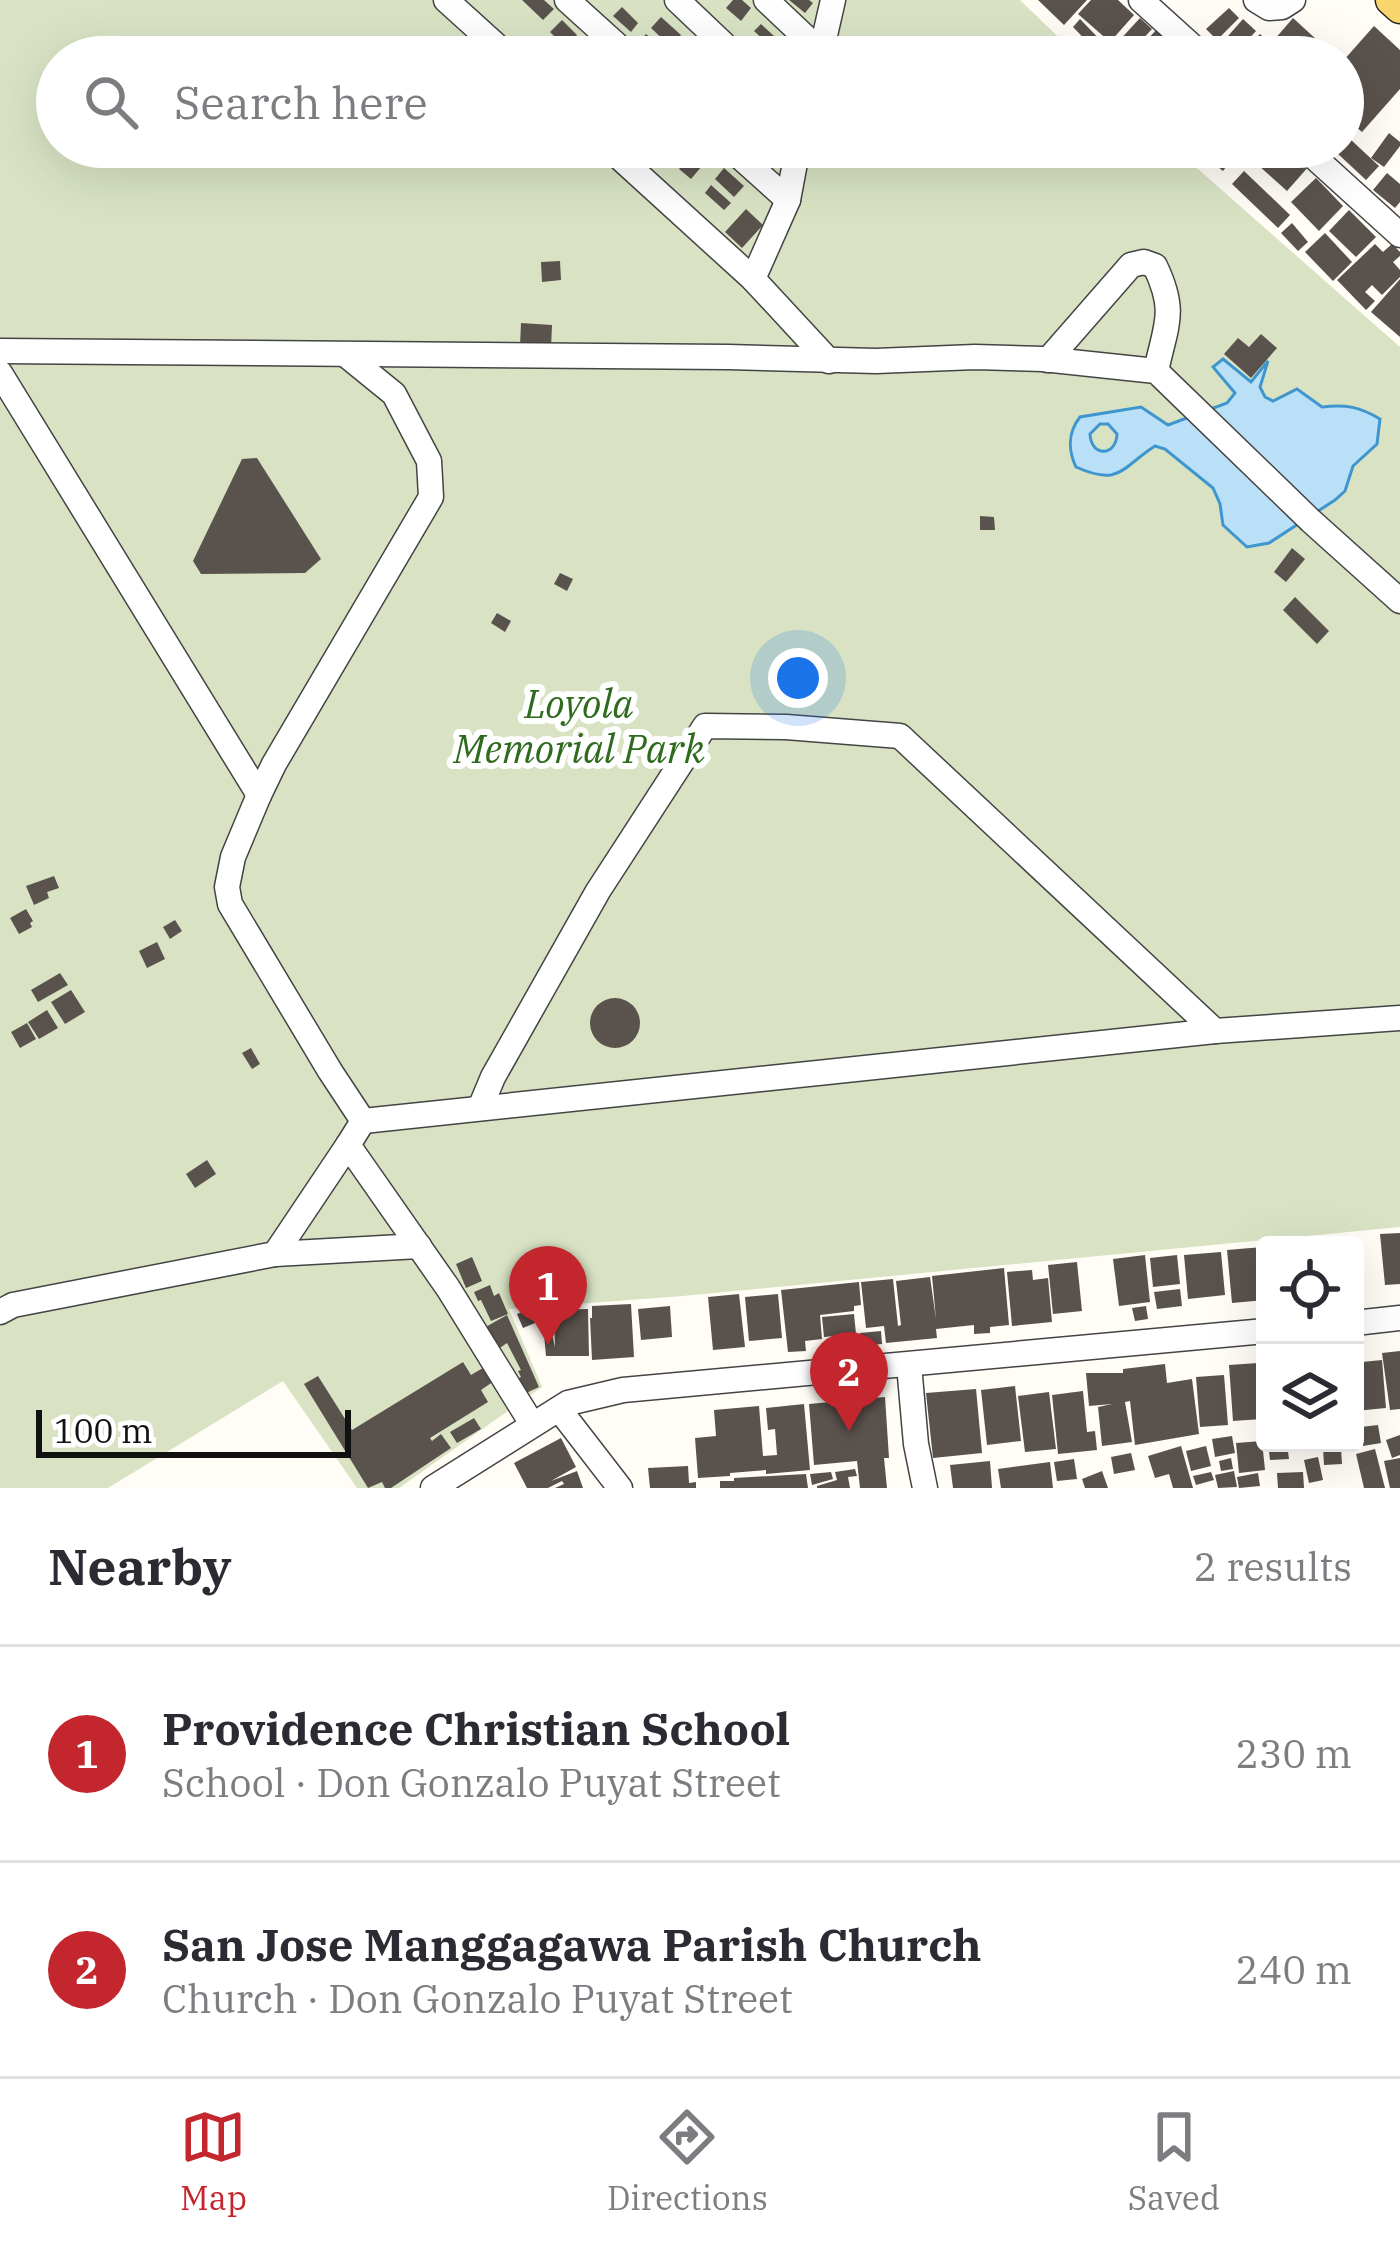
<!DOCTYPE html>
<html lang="en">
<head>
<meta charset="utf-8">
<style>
  body { margin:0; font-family:"IBM Plex Serif",serif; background:#f7f7f7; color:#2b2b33 }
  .controls { position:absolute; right:36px; bottom:36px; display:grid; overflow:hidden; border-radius:12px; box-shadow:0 12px 48px #0002 }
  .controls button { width:108px; height:108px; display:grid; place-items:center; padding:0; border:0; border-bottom:3px solid #e1e1e2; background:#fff; color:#2b2b33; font:60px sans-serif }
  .scale { position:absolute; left:36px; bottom:30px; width:315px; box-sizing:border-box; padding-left:12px; border:6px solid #111; border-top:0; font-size:33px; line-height:42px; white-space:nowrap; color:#111; -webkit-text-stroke:9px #fff; paint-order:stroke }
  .you { position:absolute; left:798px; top:678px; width:42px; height:42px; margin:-30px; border:9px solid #fff; border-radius:50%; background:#1a73e8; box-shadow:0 0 0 18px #1a73e833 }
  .badge { display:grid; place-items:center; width:78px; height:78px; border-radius:50%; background:#c4262e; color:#fff; font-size:39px; font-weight:700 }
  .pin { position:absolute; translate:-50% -99px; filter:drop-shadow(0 3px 6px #0008) }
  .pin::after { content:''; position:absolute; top:63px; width:42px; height:36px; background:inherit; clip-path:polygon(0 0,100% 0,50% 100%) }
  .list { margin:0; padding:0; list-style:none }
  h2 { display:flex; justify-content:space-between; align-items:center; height:156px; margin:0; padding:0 48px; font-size:51px }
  h2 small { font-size:39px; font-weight:400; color:#7c7c81 }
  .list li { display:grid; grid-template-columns:78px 1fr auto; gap:36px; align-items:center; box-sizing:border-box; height:216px; padding:0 48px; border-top:3px solid #e1e1e2 }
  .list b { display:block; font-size:45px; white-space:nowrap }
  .list p { margin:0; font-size:39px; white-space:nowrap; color:#7c7c81 }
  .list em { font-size:39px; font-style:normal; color:#7c7c81 }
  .icon { flex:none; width:66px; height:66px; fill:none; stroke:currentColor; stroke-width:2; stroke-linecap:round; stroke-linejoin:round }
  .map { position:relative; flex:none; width:1400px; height:1488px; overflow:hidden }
  .search { position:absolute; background:#fff; box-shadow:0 12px 48px #0002; left:36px; right:36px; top:36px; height:132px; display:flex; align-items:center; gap:30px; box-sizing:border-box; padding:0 42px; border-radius:66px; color:#7c7c81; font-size:45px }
  .sheet { height:588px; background:#fff }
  nav { display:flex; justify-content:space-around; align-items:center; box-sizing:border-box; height:168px; border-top:3px solid #e1e1e2; background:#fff; font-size:33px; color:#7c7c81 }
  nav a { display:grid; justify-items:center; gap:6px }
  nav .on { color:#c4262e }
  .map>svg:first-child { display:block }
</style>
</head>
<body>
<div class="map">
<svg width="1400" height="1488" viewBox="0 0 1400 1488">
  <rect width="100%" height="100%" fill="#fffdf5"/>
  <polygon fill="#d9e3c4" points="0,0 1020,0 1079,57 57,57 57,147 1173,147 1400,347 1400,1227 683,1296 509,1309 542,1387 399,1488 357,1488 283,1381 108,1488 0,1488"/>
  <path fill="#b9e0f7" stroke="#3f96cf" stroke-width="3" fill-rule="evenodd" d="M1223,359l28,23 17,-21 -8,26 5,10 8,4 24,-12 25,18c24,-3 38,0 58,12l-3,25 -24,22 -8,25 -10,9 -66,43 -22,4 -24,-22 -3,-21 -7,-16 -48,-39 -10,-3c-33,21 -35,41 -79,21 -8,-17 -8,-35 4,-50l61,-10 27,18 59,-22 8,-10 -22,-26zM1100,424h8l9,10c-1,23 -26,23 -27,0z"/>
  <g fill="#5a524d">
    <polygon points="522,0 544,0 554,9 543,20"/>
    <polygon points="733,0 742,0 751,8 741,21 726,8"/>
    <polygon points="789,0 809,0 813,3 805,13"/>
    <polygon points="1038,0 1087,0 1064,25"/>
    <polygon points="1091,0 1118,0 1134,15 1110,42 1078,14"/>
    <polygon points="622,7 638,23 631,32 613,16"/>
    <polygon points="1229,8 1239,18 1217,40 1206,29"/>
    <polygon points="661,17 681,35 671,47 651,28"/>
    <polygon points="1140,18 1152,29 1126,57 1104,57"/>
    <polygon points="1293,18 1317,40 1302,57 1293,57 1274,40"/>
    <polygon points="1080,19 1108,48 1100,55 1073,27"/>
    <polygon points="1243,19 1256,31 1234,55 1221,44"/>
    <polygon points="562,20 577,35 566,48 550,32"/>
    <polygon points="761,24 774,36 768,44 754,31"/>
    <polygon points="1374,26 1400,50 1400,89 1362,132 1350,122 1343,130 1343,86 1351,93 1356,88 1343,77 1343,61"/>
    <polygon points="1158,28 1175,44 1162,57 1131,57"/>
    <polygon points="646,34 664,50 657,57 653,57 638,43"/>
    <polygon points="1260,34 1277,50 1270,57 1239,57"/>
    <polygon points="751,39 763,50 757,57 751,57 742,49"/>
    <polygon points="592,42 607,57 583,57 580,54"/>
    <polygon points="687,43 702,57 684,57 679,52"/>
    <polygon points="802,43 810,57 777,57"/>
    <polygon points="1389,133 1400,142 1400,146 1384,167 1371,158"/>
    <polygon points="1349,138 1379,166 1366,180 1336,152"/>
    <polygon points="652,147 677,147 667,159"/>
    <polygon points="1219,147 1227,147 1236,154 1223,171 1209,160"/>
    <polygon points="1259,147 1288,147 1309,166 1287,191 1250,158"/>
    <polygon points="695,149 707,160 691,179 679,169"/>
    <polygon points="724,168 744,186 734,197 715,179"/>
    <polygon points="1244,171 1290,215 1278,228 1232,184"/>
    <polygon points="1387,173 1400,184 1400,202 1395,208 1373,190"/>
    <polygon points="1316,178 1343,206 1319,231 1291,202"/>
    <polygon points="711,185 731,203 724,210 705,193"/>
    <polygon points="746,209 763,225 742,248 725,232"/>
    <polygon points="1349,210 1376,237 1356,257 1329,231"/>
    <polygon points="1292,223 1308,242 1298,251 1281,233"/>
    <polygon points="1325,233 1352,262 1333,281 1305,252"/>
    <polygon points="1375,244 1383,252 1392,244 1400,252 1400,256 1393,262 1400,270 1400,277 1382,295 1372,285 1365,292 1375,301 1366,310 1337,280"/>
    <polygon points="560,261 561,280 542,282 541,262"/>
    <polygon points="1400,279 1400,337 1371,312"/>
    <polygon points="521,323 552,325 551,348 520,346"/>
    <polygon points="1261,334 1277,348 1251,378 1224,354 1238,338 1249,347"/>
    <polygon points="257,458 321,559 305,573 201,574 193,561 242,459"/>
    <polygon points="980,516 994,517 995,530 980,530"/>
    <polygon points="1292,548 1305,559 1286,582 1274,572"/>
    <polygon points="560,573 573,579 567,591 554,584"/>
    <polygon points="1295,597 1329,631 1317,644 1283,610"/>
    <polygon points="497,613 511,621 505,632 491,623"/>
    <polygon points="54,876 59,888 47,892 49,898 34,905 26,886"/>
    <polygon points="26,909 33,921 30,923 32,927 19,934 10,918"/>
    <polygon points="175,920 182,931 170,939 163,927"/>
    <polygon points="157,942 165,959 147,968 139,951"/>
    <polygon points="60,973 68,985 38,1002 31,990"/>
    <polygon points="71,990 85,1012 65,1024 51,1002"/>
    <circle cx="615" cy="1023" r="25"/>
    <polygon points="47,1010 58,1028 39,1039 28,1022"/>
    <polygon points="27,1023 36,1039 20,1048 11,1032"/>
    <polygon points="251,1048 260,1064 252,1069 242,1053"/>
    <polygon points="207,1160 216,1174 195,1188 186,1174"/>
    <polygon points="1400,1233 1400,1284 1385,1285 1380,1234"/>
    <polygon points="1263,1247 1265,1300 1232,1303 1227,1250"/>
    <polygon points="1221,1252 1225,1295 1188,1299 1184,1255"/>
    <polygon points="1145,1255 1150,1302 1119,1306 1113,1259"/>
    <polygon points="1177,1255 1180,1284 1153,1287 1150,1258"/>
    <polygon points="472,1257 482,1281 466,1288 456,1264"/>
    <polygon points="1077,1262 1082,1311 1053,1314 1048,1265"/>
    <polygon points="1004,1268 1009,1325 990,1327 990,1333 974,1334 974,1325 936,1329 937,1338 886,1343 884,1326 866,1328 861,1282 893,1279 898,1326 901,1325 896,1281 930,1277 936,1319 932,1276"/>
    <polygon points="1032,1270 1033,1280 1048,1278 1052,1322 1012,1326 1007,1272"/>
    <polygon points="859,1282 861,1305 854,1306 854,1311 820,1315 822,1339 805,1341 806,1351 788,1352 781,1290"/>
    <polygon points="490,1285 494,1296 499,1293 508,1314 491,1321 481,1300 478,1301 474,1292"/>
    <polygon points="1180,1289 1182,1306 1157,1309 1154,1292"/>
    <polygon points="739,1294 745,1347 713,1350 708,1297"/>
    <polygon points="778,1294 782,1338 749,1341 745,1297"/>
    <polygon points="631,1304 634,1357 592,1360 590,1318 592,1318 592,1306"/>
    <polygon points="670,1306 672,1337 641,1340 638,1309"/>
    <polygon points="1146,1306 1148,1319 1135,1321 1132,1308"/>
    <polygon points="529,1309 535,1323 523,1328 517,1314"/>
    <polygon points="588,1309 589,1356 546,1356 544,1334 552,1334 555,1347 554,1310"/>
    <polygon points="854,1314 856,1334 824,1337 822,1317"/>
    <polygon points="507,1315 539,1387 522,1395 514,1380 521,1377 518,1371 521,1370 507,1343 494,1352 482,1329"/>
    <polygon points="881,1331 882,1344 861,1346 860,1333"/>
    <polygon points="1400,1351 1400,1409 1390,1410 1382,1353"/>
    <polygon points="1362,1353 1362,1362 1382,1360 1386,1408 1355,1411 1355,1354"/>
    <polygon points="463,1362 471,1375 488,1365 497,1379 481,1390 488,1402 430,1438 432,1441 441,1434 451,1448 391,1488 385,1488 382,1482 368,1488 304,1384 318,1376 352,1430"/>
    <polygon points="1258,1363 1262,1419 1233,1421 1229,1365"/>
    <polygon points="1165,1364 1167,1383 1192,1379 1199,1434 1135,1445 1130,1401 1125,1402 1132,1442 1102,1446 1098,1407 1112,1404 1089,1406 1086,1373 1123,1373 1123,1369"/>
    <polygon points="1224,1375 1228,1425 1200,1427 1196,1377"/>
    <polygon points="1015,1386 1021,1441 987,1445 981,1390"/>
    <polygon points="976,1389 982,1453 933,1458 926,1393"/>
    <polygon points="1083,1391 1087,1432 1095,1431 1097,1450 1058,1454 1052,1395"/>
    <polygon points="1049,1392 1056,1449 1025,1452 1018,1396"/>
    <polygon points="885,1397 889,1458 884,1458 887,1488 860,1488 857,1461 814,1465 809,1404"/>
    <polygon points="804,1404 810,1470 766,1474 766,1470 730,1473 730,1476 698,1478 695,1438 716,1436 714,1410 759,1406 763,1456 777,1455 775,1429 768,1430 766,1408"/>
    <polygon points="474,1418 481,1429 457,1443 450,1432"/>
    <polygon points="1378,1425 1381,1443 1363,1446 1361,1427"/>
    <polygon points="1400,1435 1400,1455 1392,1458 1386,1440"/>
    <polygon points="1232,1436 1235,1453 1215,1457 1212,1439"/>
    <polygon points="561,1438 576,1467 551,1481 577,1471 583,1488 555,1488 564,1484 562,1481 548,1488 527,1488 514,1463"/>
    <polygon points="1262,1441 1265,1470 1239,1473 1236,1443"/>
    <polygon points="1268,1443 1287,1443 1289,1459 1270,1460"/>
    <polygon points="1306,1443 1357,1443 1358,1448 1341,1449 1342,1464 1324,1465 1323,1448 1307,1450"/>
    <polygon points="1181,1446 1193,1488 1173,1488 1169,1474 1155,1478 1148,1456"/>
    <polygon points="1206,1446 1211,1466 1191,1471 1186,1451"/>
    <polygon points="1375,1449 1385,1488 1364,1488 1356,1454"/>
    <polygon points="1131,1453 1135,1470 1114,1474 1111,1457"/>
    <polygon points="1318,1457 1323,1480 1309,1483 1304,1460"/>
    <polygon points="1231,1458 1233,1469 1221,1471 1219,1461"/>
    <polygon points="1400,1458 1400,1488 1390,1488 1384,1461"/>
    <polygon points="1074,1459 1077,1479 1057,1481 1054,1462"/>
    <polygon points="990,1461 992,1488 953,1488 950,1465"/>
    <polygon points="1050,1462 1053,1488 1001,1488 998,1469"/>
    <polygon points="688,1466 689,1483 696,1482 696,1488 650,1488 648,1468"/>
    <polygon points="855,1469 857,1476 848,1477 850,1488 817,1488 817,1486 837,1480 835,1472"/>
    <polygon points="1102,1471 1108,1488 1085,1488 1082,1479"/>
    <polygon points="1234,1471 1237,1487 1218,1488 1215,1475"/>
    <polygon points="831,1472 833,1479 812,1485 810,1474"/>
    <polygon points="1211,1472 1214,1480 1196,1485 1193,1476"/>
    <polygon points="1303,1472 1304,1488 1278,1488 1277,1473"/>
    <polygon points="1258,1473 1260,1486 1239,1488 1237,1477"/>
    <polygon points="806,1474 808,1488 720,1488 720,1481 734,1481 734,1478"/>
  </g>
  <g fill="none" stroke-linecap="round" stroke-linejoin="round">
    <g stroke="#444" stroke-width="27">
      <g id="minor">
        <polyline points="446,0 509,57"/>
        <polyline points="567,0 630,57"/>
        <polyline points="677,0 737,57"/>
        <polyline points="766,0 822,53"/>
        <polyline points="1141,0 1204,57"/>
        <polyline points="1256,0 1269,8 1282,7 1293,0"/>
        <polyline points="820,57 833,0"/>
        <polyline points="608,147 753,279 829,361"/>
        <polyline points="729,147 788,200"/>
        <polyline points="1303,147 1400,235"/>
        <polyline points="753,279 788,200 798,147"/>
        <polyline points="0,351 728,357 876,361 975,357 1043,359 1156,371 1311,521 1400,601"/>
        <polyline points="346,355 394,394 429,461 431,497 274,764 259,795 233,857 227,887 230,904 330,1071 363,1121 348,1145 448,1288 532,1424"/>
        <path d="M1048,360l83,-95 13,-3 11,4c22,46 11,58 1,105"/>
        <polyline points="0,373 259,795"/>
        <polyline points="480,1108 493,1077 598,891 705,726 786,727 900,736 1215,1031"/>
        <polyline points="363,1121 1215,1031 1400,1018"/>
        <polyline points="275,1254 348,1145"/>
        <polyline points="0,1312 13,1305 275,1254 419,1246"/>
        <polyline points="1355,1323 1400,1318"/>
        <polyline points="909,1365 916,1444 925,1488"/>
        <polyline points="559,1409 620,1488"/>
        <polyline points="433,1488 568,1403 623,1390 1265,1331"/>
      </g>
    </g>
    <g stroke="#222" stroke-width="33">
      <polyline id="major" points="1391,0 1400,8"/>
    </g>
    <use href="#minor" stroke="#fff" stroke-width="24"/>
    <use href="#major" stroke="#f9d66b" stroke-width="30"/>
  </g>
  <g text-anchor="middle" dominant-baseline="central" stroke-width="12" stroke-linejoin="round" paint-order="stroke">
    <g font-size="39" font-style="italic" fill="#2f6b1f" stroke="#fff">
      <text x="579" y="703">Loyola<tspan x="579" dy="45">Memorial Park</tspan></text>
    </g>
  </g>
</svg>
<div class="controls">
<button><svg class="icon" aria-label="locate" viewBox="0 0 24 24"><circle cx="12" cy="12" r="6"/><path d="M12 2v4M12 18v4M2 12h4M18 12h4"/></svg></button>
<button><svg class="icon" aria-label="layers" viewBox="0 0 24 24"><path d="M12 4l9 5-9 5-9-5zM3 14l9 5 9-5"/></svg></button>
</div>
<div class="scale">100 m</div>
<div class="you"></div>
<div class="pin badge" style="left:548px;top:1345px">1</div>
<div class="pin badge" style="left:849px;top:1431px">2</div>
<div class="search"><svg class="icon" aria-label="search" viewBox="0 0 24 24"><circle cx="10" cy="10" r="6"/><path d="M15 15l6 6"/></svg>Search here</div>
</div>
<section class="sheet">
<h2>Nearby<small>2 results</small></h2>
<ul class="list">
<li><span class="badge">1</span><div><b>Providence Christian School</b><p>School · Don Gonzalo Puyat Street</p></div><em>230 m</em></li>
<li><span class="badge">2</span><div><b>San Jose Manggagawa Parish Church</b><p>Church · Don Gonzalo Puyat Street</p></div><em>240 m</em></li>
</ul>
</section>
<nav>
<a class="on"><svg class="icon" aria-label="map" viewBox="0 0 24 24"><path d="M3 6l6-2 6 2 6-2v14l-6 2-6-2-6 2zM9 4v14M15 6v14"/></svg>Map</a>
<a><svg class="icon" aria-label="directions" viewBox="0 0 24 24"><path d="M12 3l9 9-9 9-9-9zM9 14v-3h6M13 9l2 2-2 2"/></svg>Directions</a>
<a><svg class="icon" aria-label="saved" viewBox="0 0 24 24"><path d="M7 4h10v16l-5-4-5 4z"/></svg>Saved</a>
</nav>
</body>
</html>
